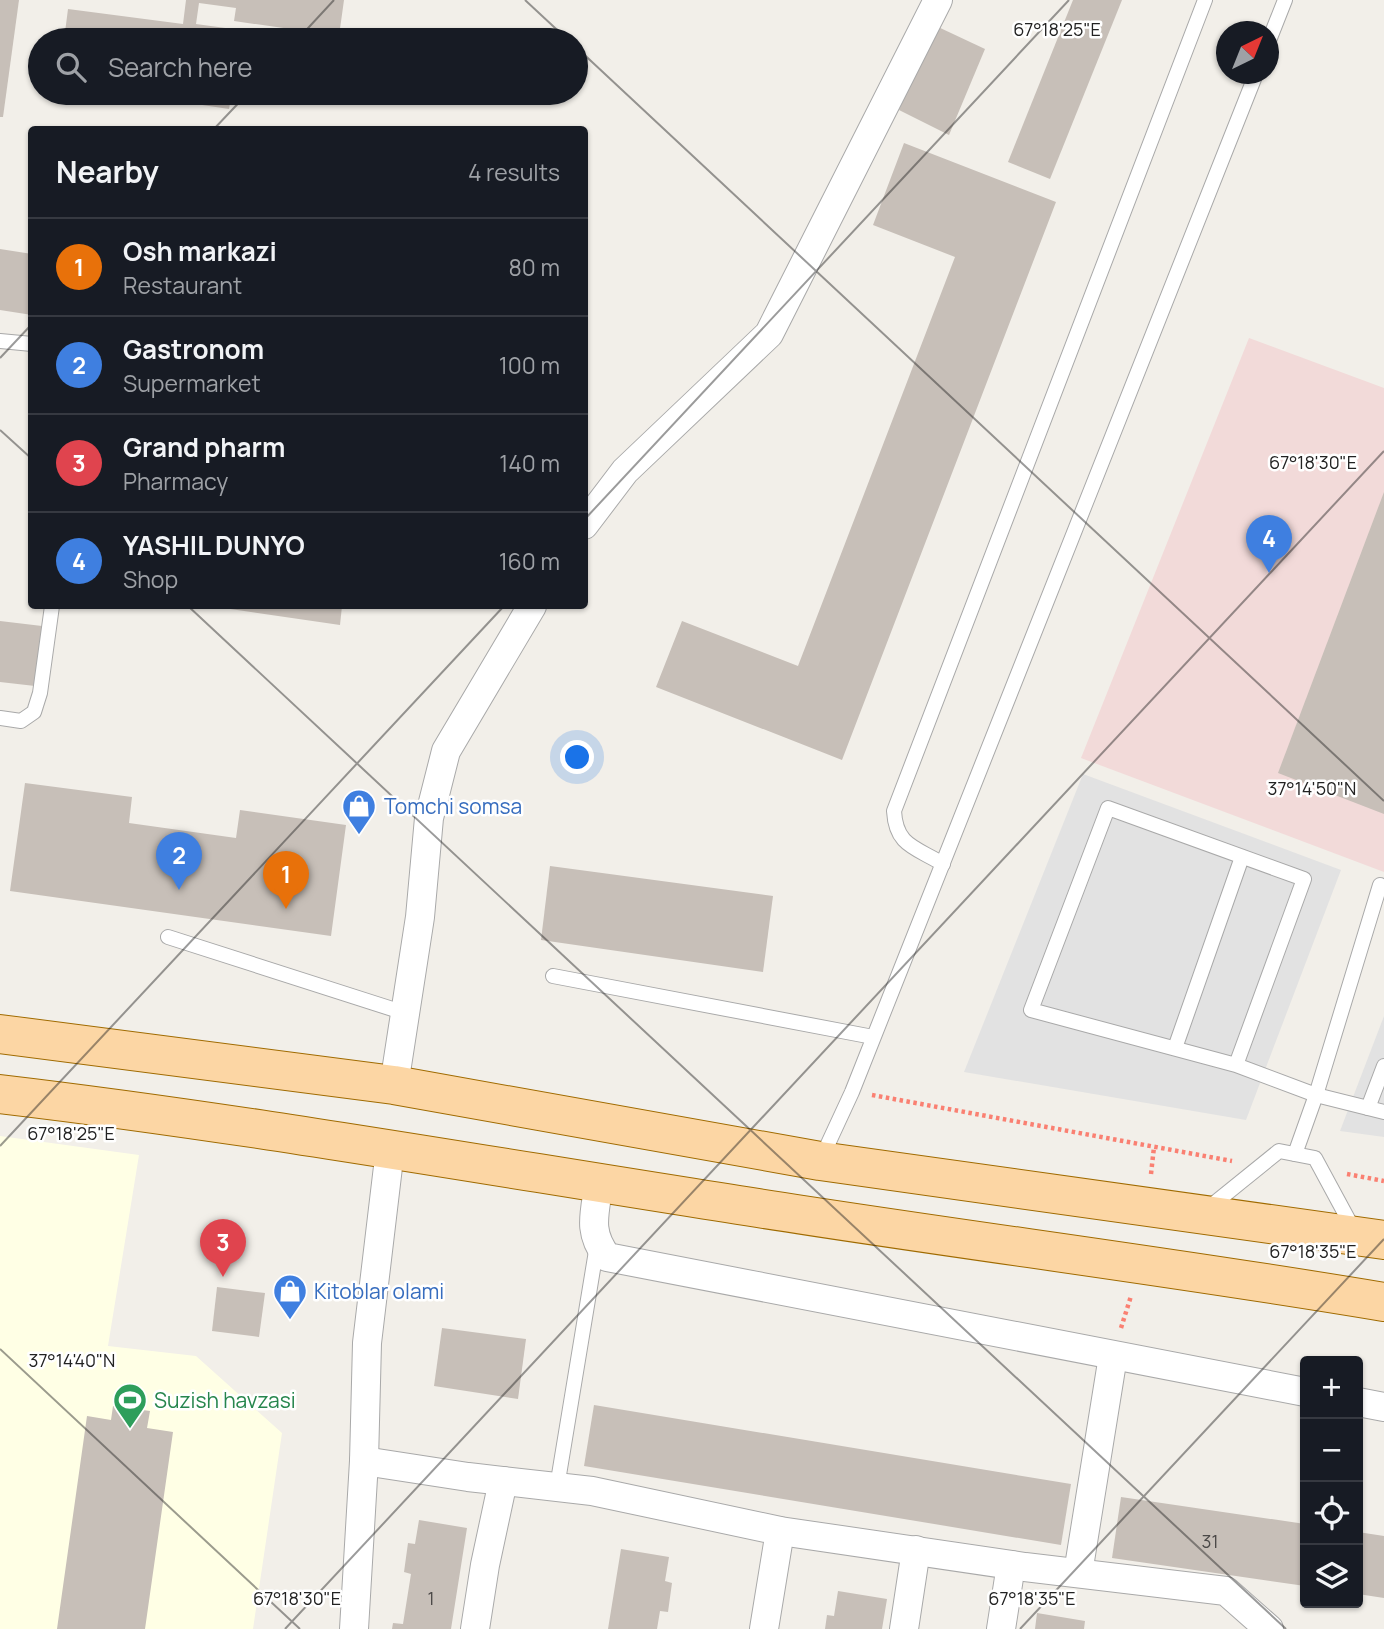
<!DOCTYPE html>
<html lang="en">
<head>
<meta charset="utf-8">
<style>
  body { margin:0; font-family:Manrope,sans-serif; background:#20242c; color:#f1f3f6 }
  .controls { position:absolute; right:21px; bottom:21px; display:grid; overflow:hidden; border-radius:7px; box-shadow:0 2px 5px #0004 }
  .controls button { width:63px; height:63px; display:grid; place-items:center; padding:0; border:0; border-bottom:2px solid #363941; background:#171b24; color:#f1f3f6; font:35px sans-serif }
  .compass { position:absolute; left:1216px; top:21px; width:63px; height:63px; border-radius:50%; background:#171b24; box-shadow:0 2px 5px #0004; rotate:43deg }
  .you { position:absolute; left:578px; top:758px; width:24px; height:24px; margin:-18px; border:5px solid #fff; border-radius:50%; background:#1a73e8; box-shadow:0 0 0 10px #1a73e833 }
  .badge { display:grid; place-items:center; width:46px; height:46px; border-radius:50%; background:#d40000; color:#fff; font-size:23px; font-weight:700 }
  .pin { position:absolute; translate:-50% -58px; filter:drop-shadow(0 2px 4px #0008) }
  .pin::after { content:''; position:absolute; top:37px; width:24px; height:21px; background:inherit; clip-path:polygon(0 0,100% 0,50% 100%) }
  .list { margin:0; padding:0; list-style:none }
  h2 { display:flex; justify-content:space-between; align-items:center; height:91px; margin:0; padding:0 28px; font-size:30px }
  h2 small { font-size:23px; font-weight:400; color:#9ea1a6 }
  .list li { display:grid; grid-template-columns:46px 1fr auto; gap:21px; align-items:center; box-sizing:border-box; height:98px; padding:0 28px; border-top:2px solid #363941 }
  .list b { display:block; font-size:26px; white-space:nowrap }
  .list p { margin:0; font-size:23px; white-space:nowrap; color:#9ea1a6 }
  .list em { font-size:23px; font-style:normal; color:#9ea1a6 }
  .icon { flex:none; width:38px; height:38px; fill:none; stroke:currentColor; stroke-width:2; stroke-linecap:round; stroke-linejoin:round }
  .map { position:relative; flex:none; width:1384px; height:1629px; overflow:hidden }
  .search { position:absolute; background:#171b24; box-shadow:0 2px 5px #0004; left:28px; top:28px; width:560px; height:77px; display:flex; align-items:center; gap:18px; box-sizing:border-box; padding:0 24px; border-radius:38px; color:#9ea1a6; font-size:26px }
  .panel { position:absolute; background:#171b24; box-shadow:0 2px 5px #0004; left:28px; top:126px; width:560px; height:483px; border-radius:7px }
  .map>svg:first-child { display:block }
</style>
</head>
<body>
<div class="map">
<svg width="1384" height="1629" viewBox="0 0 1384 1629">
  <rect width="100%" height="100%" fill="#f2efe9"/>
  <polygon fill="#f2dad9" points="1249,338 1384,388 1384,872 1081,758"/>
  <polygon fill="#ffffe5" points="0,1136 139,1155 108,1346 196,1356 282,1433 253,1629 0,1629"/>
  <g fill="#e2e2e2">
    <polygon points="1083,774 1341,870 1246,1120 964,1072"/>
    <polygon points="1384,1016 1384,1137 1340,1131"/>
  </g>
  <g fill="#c7bfb8">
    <polygon points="0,0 19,0 3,117 0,117"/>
    <polygon points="186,0 344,0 339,36 234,21 236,8 199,3 196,24 240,30 239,40 64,40 68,9 183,24"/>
    <polygon points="1073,0 1122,0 1050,179 1008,162"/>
    <polygon points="936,26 985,49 949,135 899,110"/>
    <polygon points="122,93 232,93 229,109"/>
    <polygon points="904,143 1056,202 842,760 656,687 682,621 798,666 955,257 873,225"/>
    <polygon points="0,249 32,254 32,315 0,310"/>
    <polygon points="1384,492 1384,814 1278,773"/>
    <polygon points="210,606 342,606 340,625"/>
    <polygon points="0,621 42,626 35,686 0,682"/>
    <polygon points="25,783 132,797 129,823 236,838 240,810 346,825 331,936 10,891"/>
    <polygon points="550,866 773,896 763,972 541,940"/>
    <polygon points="217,1287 265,1293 259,1337 212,1331"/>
    <polygon points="442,1328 526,1339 518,1399 434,1386"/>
    <polygon points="594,1405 1071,1484 1061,1545 584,1466"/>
    <polygon points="113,1406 150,1411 147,1428 173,1432 145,1629 57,1629 87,1416 111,1420"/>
    <polygon points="1121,1497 1305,1524 1305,1586 1112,1558"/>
    <polygon points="419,1520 467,1528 451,1629 392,1629 393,1623 403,1624 411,1574 404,1572 408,1543 415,1544"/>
    <polygon points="1358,1532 1384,1536 1384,1598 1358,1594"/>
    <polygon points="621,1549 669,1557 665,1581 672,1583 668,1612 660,1611 657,1629 608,1629"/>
    <polygon points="838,1591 887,1599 882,1629 825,1629 827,1615 834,1616"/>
    <polygon points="1037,1613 1085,1621 1084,1629 1035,1629"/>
  </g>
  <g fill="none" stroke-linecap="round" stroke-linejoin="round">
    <g stroke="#a9a9a9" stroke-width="16">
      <g id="service">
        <polyline points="1268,43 1285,0"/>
        <polyline points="0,341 32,344"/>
        <polyline points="0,718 21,721 34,712 40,693 52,606"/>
        <path d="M943,864c-28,-17 -47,-18 -49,-53l311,-811"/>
        <polyline points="168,937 405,1013"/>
        <polyline points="553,976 873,1037"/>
        <polyline points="1175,1048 1242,857"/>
        <polyline points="1236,1065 1304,879 1108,808 1031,1010 1236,1065 1316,1095 1384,1112"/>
        <polyline points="1368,1108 1384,1066"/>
        <polyline points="1295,1154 1316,1095 1380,885"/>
        <polyline points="821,1159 852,1092 1256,74"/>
        <polyline points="1206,1210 1279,1151 1315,1158 1355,1232"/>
        <polyline points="557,1487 597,1245"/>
      </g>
    </g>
    <g stroke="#a9a9a9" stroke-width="30">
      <g id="minor">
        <polyline points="584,525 625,471 769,334 938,0"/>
        <polyline points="394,1085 420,917 429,818 446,751 532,606"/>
        <path d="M599,1183c-4,30 -12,48 8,74l698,135"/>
        <polyline points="1358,1402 1384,1407"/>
        <polyline points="364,1461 468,1477 592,1491 780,1531 1025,1567 1226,1591 1269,1629"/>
        <polyline points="1078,1573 1113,1356"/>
        <polyline points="354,1629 364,1461 367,1343 390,1150"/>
        <polyline points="475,1629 485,1565 503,1481"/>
        <polyline points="764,1629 780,1531"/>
        <polyline points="904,1629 916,1550"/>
        <polyline points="1001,1629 1011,1565"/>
      </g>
    </g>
    <g stroke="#a06b00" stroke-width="40">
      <g id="primary">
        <polyline points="0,1034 394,1085 820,1161 1384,1240"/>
        <path d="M0,1094c254,30 505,75 758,114 209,33 418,59 626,94"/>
      </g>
    </g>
    <g stroke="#fa8072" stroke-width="4.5" stroke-dasharray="3.5 3.5" stroke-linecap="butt">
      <polyline points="872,1095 1232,1161"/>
      <polyline points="1151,1174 1154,1147"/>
      <polyline points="1347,1174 1384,1181"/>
      <polyline points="1121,1328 1131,1296"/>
    </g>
    <use href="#service" stroke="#fff" stroke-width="14"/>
    <use href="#minor" stroke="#fff" stroke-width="28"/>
    <use href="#primary" stroke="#fcd6a4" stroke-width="38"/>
  </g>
  <path fill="none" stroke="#222" stroke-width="2" stroke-opacity="0.45" d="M525,0l43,40M297,40l37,-40M576,47l808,754M213,130l35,-37M0,358l32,-34M0,430l32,29M584,520l485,-520M188,606l1098,1023M0,1146l504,-540M0,1349l300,280M285,1629l1099,-1178M1020,1629l364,-390"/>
  <defs>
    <g id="shop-pin" transform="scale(1.75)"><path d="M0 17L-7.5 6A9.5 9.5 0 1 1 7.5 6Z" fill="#3f7fe0" stroke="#fff"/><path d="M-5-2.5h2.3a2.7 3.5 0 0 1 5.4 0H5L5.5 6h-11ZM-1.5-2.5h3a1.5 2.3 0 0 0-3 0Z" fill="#fff"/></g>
    <g id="stadium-pin" transform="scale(1.75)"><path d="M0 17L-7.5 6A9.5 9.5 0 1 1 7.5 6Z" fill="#2e9e5b" stroke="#fff"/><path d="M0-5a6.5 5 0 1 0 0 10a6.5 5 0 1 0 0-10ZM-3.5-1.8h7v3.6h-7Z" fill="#fff"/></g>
  </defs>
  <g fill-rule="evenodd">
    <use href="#shop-pin" x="359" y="806"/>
    <use href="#shop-pin" x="290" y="1291"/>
    <use href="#stadium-pin" x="130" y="1400"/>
  </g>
  <g text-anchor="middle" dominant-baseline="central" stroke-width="5" stroke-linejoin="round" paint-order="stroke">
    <g font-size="18" fill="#4b4948">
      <text x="1210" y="1541">31</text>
      <text x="431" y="1598">1</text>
    </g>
    <g font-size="21" fill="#366cbe" stroke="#fff" text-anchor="start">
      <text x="384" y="806">Tomchi somsa</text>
      <text x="314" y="1291">Kitoblar olami</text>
    </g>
    <g font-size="21" fill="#27864d" stroke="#fff" text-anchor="start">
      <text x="154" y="1400">Suzish havzasi</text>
    </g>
  </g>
  <g font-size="18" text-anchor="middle" fill="#222" stroke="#fff" stroke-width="5" stroke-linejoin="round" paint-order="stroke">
    <text x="1057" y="36">67°18'25"E</text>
    <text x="1313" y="469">67°18'30"E</text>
    <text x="1312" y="795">37°14'50"N</text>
    <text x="71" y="1140">67°18'25"E</text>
    <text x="1313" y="1258">67°18'35"E</text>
    <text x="72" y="1367">37°14'40"N</text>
    <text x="297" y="1605">67°18'30"E</text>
    <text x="1032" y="1605">67°18'35"E</text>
  </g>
</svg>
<div class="controls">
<button>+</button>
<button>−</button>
<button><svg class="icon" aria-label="locate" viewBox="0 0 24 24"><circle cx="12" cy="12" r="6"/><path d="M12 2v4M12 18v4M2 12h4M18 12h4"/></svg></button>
<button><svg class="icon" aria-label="layers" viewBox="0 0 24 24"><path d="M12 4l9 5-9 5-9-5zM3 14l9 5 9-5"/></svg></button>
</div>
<svg class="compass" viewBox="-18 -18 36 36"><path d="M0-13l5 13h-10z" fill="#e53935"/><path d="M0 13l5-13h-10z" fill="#9ea1a6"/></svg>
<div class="you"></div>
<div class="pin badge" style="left:286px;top:909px;background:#e8710a">1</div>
<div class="pin badge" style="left:179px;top:890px;background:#3f7fe0">2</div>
<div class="pin badge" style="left:223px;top:1277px;background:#e0444e">3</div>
<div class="pin badge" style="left:1269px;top:573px;background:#3f7fe0">4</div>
<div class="search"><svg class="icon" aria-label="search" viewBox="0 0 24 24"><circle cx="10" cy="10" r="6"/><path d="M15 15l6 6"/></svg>Search here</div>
<section class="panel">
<h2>Nearby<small>4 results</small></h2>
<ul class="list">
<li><span class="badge" style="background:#e8710a">1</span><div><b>Osh markazi</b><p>Restaurant</p></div><em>80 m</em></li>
<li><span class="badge" style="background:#3f7fe0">2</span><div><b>Gastronom</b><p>Supermarket</p></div><em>100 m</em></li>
<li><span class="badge" style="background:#e0444e">3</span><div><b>Grand pharm</b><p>Pharmacy</p></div><em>140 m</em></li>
<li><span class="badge" style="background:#3f7fe0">4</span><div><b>YASHIL DUNYO</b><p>Shop</p></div><em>160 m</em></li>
</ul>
</section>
</div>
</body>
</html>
